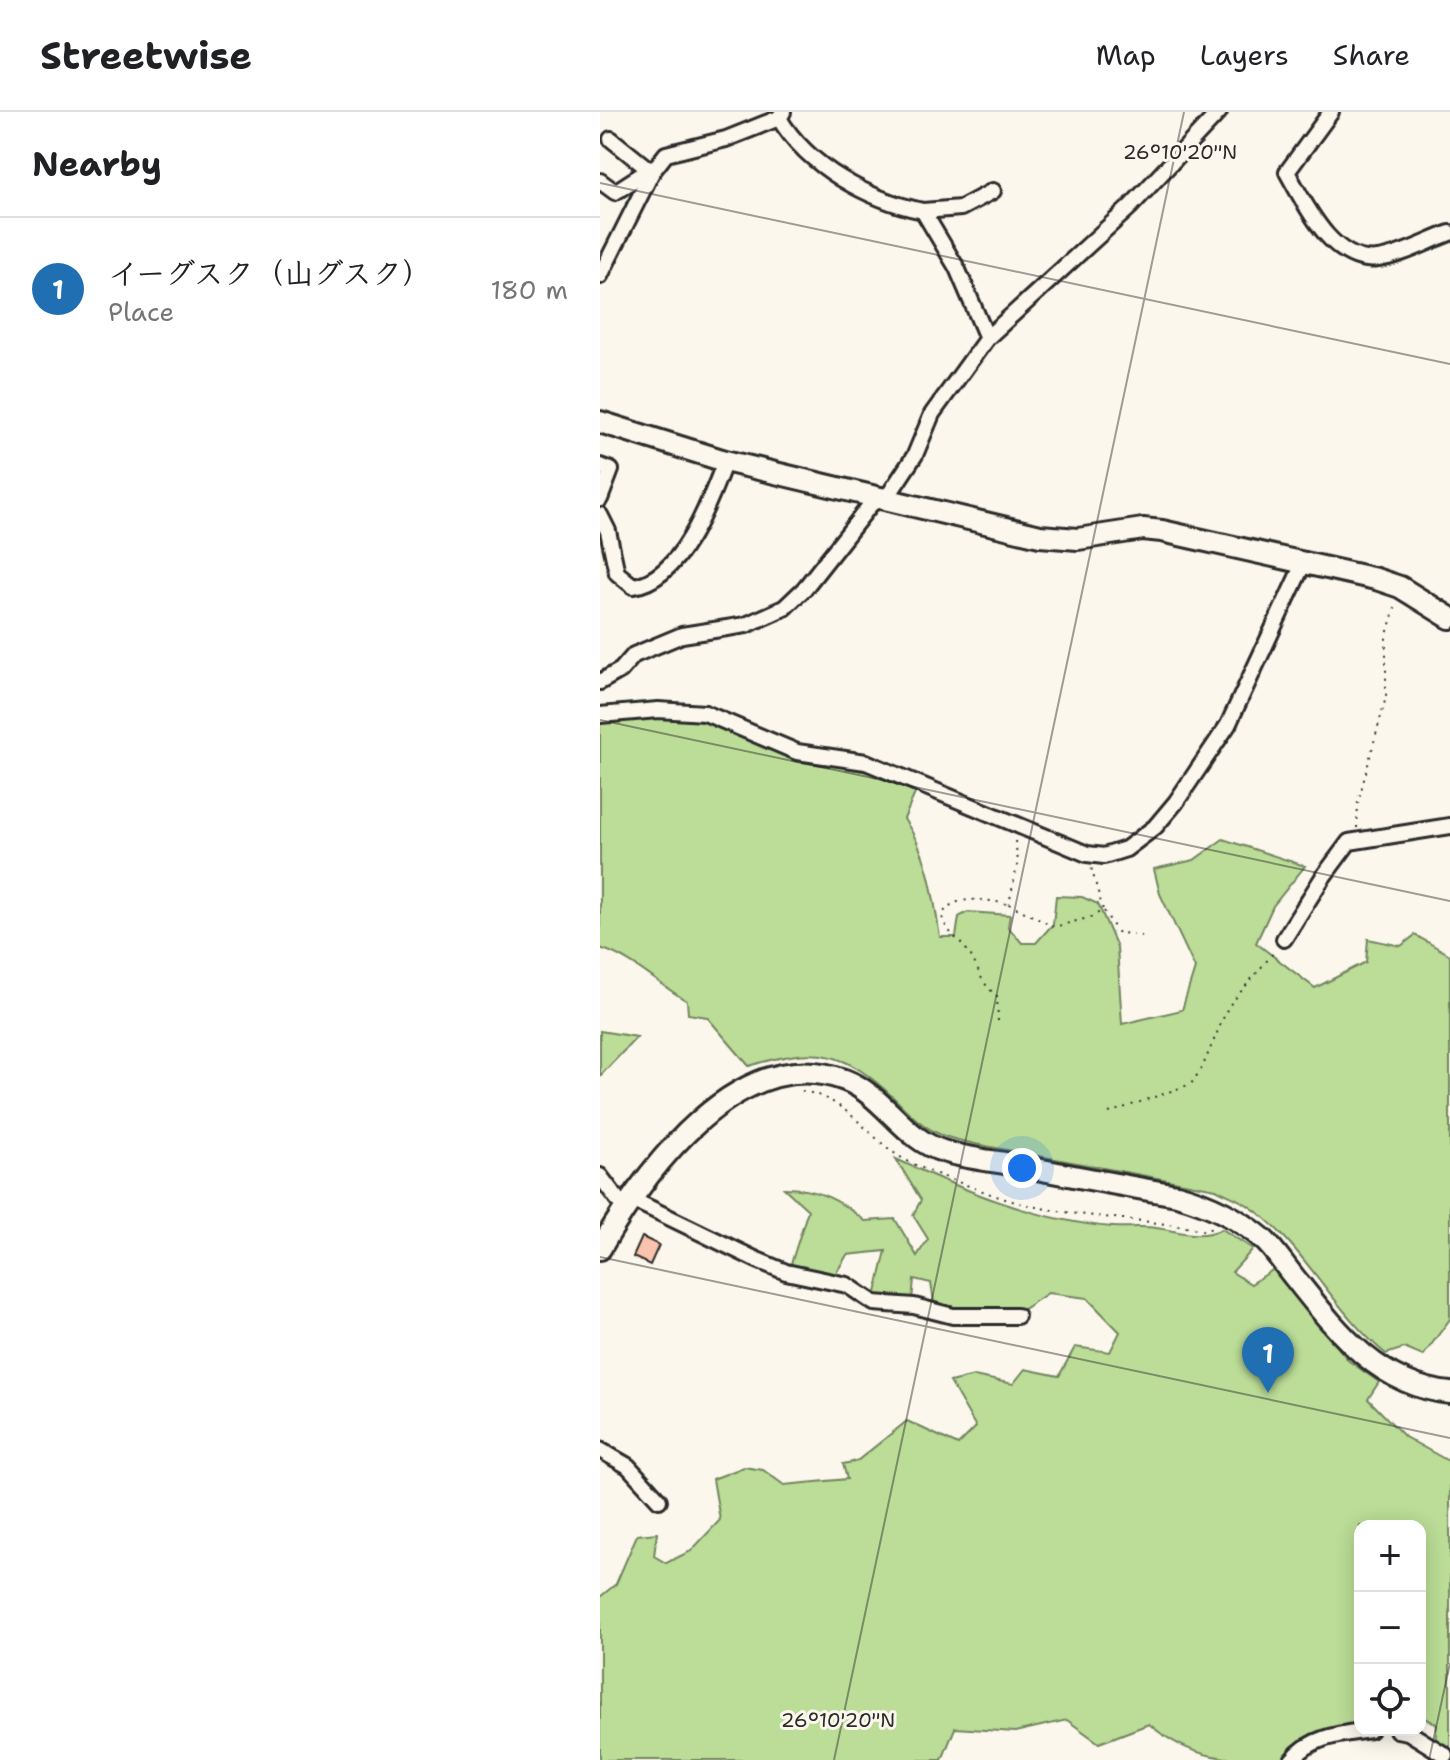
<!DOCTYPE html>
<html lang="en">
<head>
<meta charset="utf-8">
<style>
  body { margin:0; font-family:"Shantell Sans","Klee One",sans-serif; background:#f6f6f6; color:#202124 }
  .controls { position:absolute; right:24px; bottom:24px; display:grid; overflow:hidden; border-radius:16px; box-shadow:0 4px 20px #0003 }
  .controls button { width:72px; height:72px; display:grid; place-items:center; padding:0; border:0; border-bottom:2px solid #e0e0e0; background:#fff; color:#202124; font:40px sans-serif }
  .you { position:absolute; left:422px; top:1056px; width:28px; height:28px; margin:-20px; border:6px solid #fff; border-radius:50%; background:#1a73e8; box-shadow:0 0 0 12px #1a73e833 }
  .badge { display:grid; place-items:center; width:52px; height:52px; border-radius:50%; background:#1f6fb2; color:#fff; font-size:26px; font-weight:700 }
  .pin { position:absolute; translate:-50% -66px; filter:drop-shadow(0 2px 4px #0008) }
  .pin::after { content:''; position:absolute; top:42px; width:28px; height:24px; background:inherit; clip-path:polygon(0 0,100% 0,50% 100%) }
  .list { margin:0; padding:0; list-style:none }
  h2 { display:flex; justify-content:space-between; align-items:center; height:104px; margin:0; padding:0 32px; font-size:34px }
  h2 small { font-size:26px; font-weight:400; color:#757577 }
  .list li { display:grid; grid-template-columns:52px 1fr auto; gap:24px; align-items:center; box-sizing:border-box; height:144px; padding:0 32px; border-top:2px solid #e0e0e0 }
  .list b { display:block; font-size:30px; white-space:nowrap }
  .list p { margin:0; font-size:26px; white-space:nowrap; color:#757577 }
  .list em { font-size:26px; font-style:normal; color:#757577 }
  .icon { flex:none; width:44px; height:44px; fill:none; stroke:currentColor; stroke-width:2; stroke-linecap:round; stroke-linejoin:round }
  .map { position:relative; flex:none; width:850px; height:1648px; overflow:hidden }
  header { display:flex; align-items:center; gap:48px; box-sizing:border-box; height:112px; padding:0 40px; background:#fff; border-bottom:2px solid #e0e0e0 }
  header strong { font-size:38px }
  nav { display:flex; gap:44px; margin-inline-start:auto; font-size:28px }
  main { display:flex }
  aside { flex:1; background:#fff }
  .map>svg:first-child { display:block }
</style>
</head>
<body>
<header>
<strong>Streetwise</strong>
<nav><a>Map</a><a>Layers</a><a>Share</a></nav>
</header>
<main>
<aside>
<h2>Nearby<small></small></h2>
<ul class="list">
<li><span class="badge">1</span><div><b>イーグスク（山グスク）</b><p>Place</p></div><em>180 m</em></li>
</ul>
</aside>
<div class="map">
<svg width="850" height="1648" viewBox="0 0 850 1648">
  <rect width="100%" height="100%" fill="#fbf7ec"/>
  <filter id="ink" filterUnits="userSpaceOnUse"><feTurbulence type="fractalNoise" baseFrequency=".0125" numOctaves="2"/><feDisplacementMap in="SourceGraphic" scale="16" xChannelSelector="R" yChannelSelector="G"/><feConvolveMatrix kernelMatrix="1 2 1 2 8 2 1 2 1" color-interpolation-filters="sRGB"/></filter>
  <g filter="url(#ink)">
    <g fill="#bbdd97" stroke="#738461" stroke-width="2">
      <path d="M73,604l45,9 68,31 92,18 38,17 -12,28c25,36 29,75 36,118h16l3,-20 9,-5 42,3 -2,12 14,16h14l17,-19 3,-28 26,1 16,7 19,43 5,77 60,-14 13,-42 -35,-74 -6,-25 40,-9 29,-21 82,27 -32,40 -17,37 59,45 51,-26 2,-23 33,7 14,-11 35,20v364l-27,37 -19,-8 -18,6c-53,-43 -83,-111 -137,-148 -10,-7 -22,-11 -33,-17l-241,-45c-12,-3 -25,-5 -36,-10 -18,-8 -31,-22 -44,-35 -51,-49 -78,-54 -146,-33l-42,-49 -19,-3 -1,-13c-31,-18 -53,-42 -87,-53v-226z"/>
      <polygon points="0,919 37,925 0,964"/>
      <path d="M296,1047c69,32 141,62 217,68 14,1 29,-1 43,1 24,3 43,12 66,1l31,20 -21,23 19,12 23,-15 75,92 30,21 -11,17 37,38 45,25v298l-15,-18 2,-18 -17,-8v-190h-60v198c-36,5 -57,6 -79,36 -54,0 -90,0 -132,-36l-50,19 -32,-23 -52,12 -60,-4 -13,32h-342v-163l16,-13 21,-49 20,-2 -3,23 12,7 25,-12 29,-31 -7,-41 31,-12 19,3 21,15 63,-6 -4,-15 14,-3 50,-40 51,24 18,-18 -26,-45 24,-6 39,8 12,-15 34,7 16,-29 35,5 10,-20 -33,-34 -39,-5 -29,19 -64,-1 -20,-3 -4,-25 -17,-4 -2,22 -37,-4 11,-46 -39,4 -14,23 -43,-11 18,-57 -24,-22c33,0 56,12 81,33l30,-2 22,37 11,-17 -15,-24 8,-15z"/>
    </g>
    <polygon fill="#fac3ae" stroke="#2b2b2b" stroke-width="2" points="42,1125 59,1133 50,1153 33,1145"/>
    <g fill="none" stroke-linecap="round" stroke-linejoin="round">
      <g stroke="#2b2b2b" stroke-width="20">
        <g id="street">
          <path d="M731,0l-44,60c18,32 46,93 91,87 23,-3 50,-18 72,-26"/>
          <path d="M179,6c29,49 90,82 144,93l34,57 30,70"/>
          <polyline points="11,27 52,60"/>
          <polyline points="0,69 15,80 49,58"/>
          <polyline points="323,99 361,96 393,79"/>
          <polyline points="0,164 52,60 66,42 126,27 179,6 183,0"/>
          <polyline points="0,354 11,358 0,387"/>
          <path d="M0,403l8,16 9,42 16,13c48,-6 77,-85 92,-125"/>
          <polyline points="0,570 21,558 34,543 82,523 146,513 184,496 204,477 271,392 290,381 315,343 332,302 387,226 530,95 619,0"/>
          <polyline points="0,603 58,598 105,601 197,640 266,650 487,742 504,744 526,737 555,715 576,690 628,613 705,448"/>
          <polyline points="684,827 723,765 749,730 850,714"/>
          <polyline points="0,1064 24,1096"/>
          <polyline points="31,1087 157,1148 186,1160 247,1173 274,1191 314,1194 353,1204 417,1204"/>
          <polyline points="0,1338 28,1354 59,1388"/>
          <polyline points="797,1618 808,1620 845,1643"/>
          <path d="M692,1648c19,-24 49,-26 78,-30"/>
        </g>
      </g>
      <g stroke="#2b2b2b" stroke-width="26">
        <g id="secondary">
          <polyline points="0,310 125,349 440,424 478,427 543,417 562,419 776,467 800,475 850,506"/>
          <path d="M0,1137c45,-78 140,-209 245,-169 39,15 58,59 98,71 25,8 53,10 78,15 52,10 104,20 156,29 33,9 60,22 86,44 12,11 21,26 31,38 43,54 83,108 156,116"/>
        </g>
      </g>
      <g stroke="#2b2b2b" stroke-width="2" stroke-dasharray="2 6" stroke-linecap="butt">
        <polyline points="757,716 758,690 786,585 786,526 796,492"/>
        <polyline points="415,729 418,749 409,792 454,815 492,805 503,798 491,755"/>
        <polyline points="504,799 517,820 541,824"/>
        <path d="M398,909l-1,-25c-19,-16 -16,-24 -28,-43 -10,-14 -23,-20 -27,-37 9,-23 46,-16 65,-12"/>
        <path d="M202,979c43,7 62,41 95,64 23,15 65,28 91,38 71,27 145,22 218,38l7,-4"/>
        <polyline points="509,1001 591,972 602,956 628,895 675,839"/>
      </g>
      <use href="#street" stroke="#fbf7ec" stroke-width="14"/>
      <use href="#secondary" stroke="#fbf7ec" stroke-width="20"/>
    </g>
  </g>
  <path fill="none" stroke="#2b2b2b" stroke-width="2" stroke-opacity="0.45" d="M0,71l850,181M0,608l850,181M0,1145l850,181M234,1648l350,-1648M829,1648l21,-97"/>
  <g font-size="20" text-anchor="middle" fill="#2b2b2b" stroke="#fbf7ec" stroke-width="6" stroke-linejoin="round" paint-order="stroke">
    <text x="580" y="47">26°10'20"N</text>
    <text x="238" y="1615">26°10'20"N</text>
  </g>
</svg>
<div class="controls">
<button>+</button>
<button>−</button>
<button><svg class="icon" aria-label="locate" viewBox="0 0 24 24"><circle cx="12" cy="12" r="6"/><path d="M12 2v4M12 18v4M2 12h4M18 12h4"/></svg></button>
</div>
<div class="you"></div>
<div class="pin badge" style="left:668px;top:1281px">1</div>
</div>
</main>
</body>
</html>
